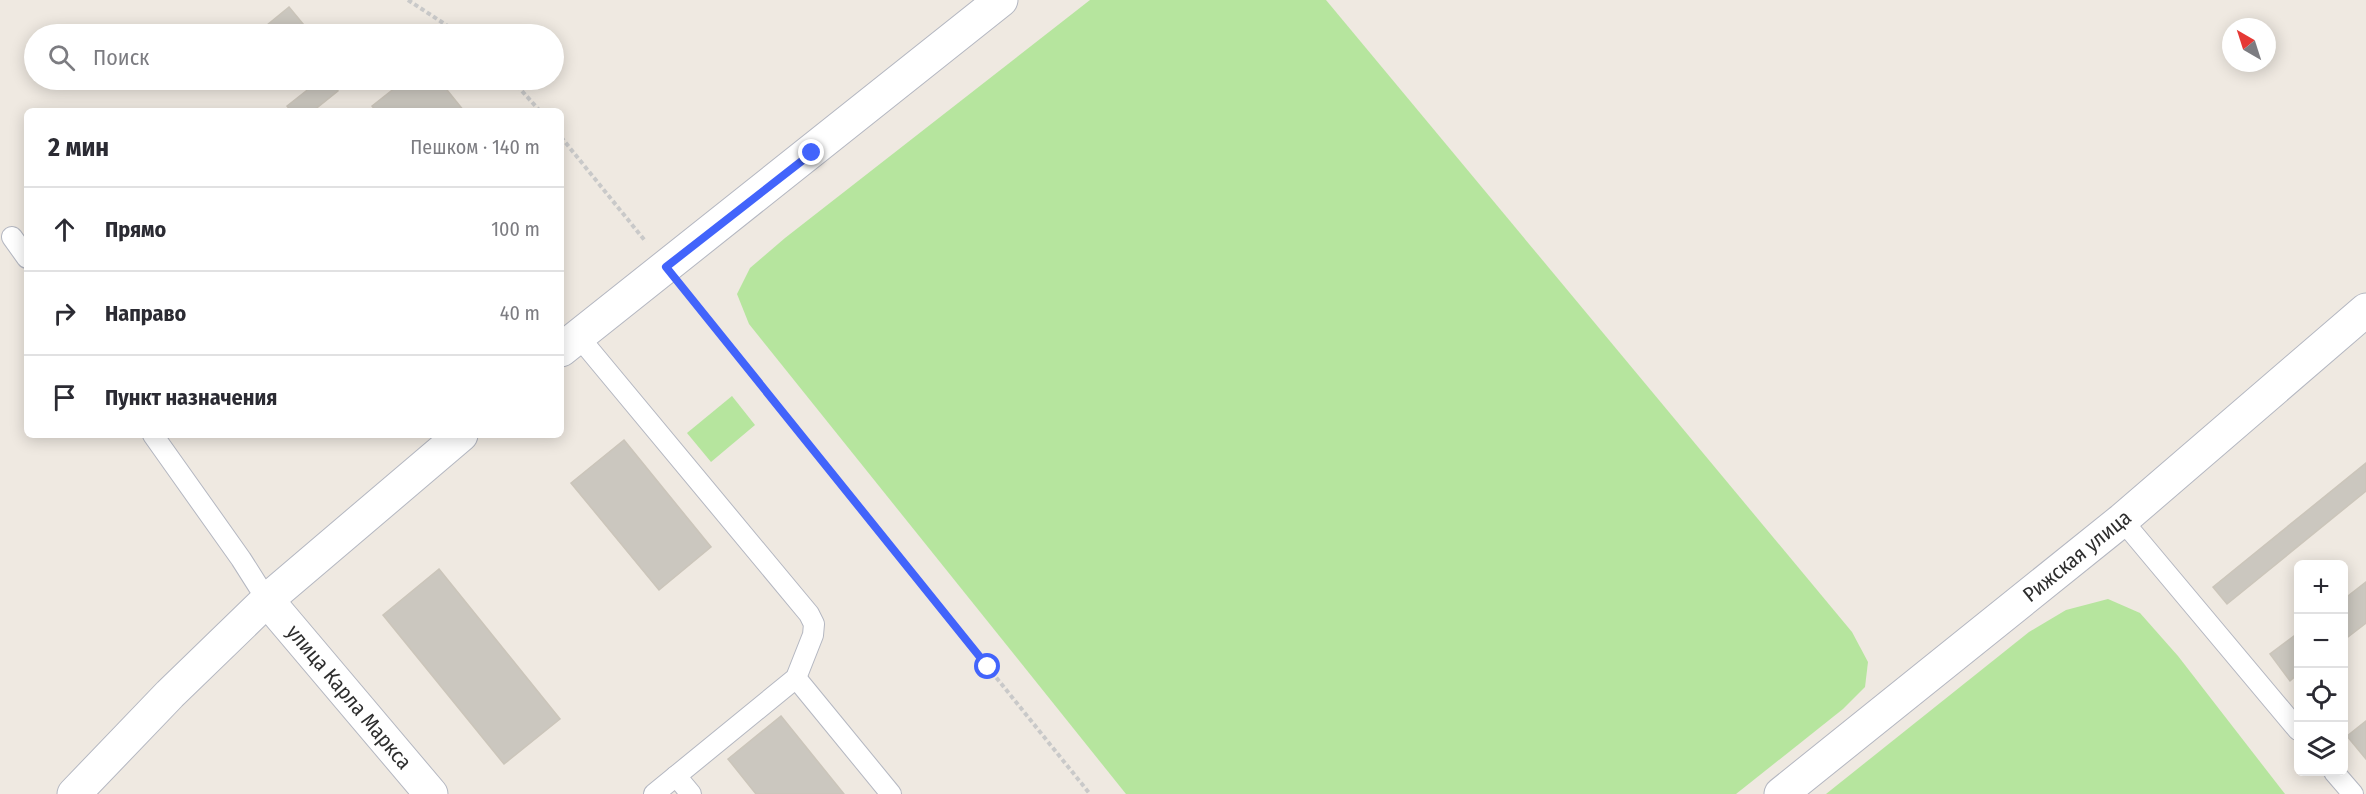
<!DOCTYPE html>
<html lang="ru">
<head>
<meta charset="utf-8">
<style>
  body { margin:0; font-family:"Fira Sans Condensed",sans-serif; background:#f7f7f7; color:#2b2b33 }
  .controls { position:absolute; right:18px; bottom:18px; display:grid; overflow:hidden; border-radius:9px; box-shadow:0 3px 15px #0003 }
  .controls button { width:54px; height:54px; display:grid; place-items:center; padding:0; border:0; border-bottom:2px solid #e1e1e2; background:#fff; color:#2b2b33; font:30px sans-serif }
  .compass { position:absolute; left:2222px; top:18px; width:54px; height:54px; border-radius:50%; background:#fff; box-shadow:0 3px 15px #0003; rotate:321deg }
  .stop { position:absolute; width:18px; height:18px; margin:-14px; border:4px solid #4264fb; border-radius:50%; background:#fff }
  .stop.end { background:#4264fb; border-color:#fff; box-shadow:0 2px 6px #0008 }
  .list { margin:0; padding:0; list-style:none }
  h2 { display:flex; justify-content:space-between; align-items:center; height:78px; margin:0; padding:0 24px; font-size:26px }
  h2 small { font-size:20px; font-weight:400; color:#7c7c81 }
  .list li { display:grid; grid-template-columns:39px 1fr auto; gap:18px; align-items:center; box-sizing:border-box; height:84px; padding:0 24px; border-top:2px solid #e1e1e2 }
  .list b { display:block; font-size:22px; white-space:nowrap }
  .list em { font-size:20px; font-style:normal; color:#7c7c81 }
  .icon { flex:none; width:33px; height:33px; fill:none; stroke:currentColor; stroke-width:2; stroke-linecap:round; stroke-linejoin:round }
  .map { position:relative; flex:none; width:2366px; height:794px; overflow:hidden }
  .search { position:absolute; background:#fff; box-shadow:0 3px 15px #0003; left:24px; top:24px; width:540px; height:66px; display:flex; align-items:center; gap:15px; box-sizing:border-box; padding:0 21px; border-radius:33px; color:#7c7c81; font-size:22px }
  .panel { position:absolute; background:#fff; box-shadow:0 3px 15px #0003; left:24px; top:108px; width:540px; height:330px; border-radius:9px }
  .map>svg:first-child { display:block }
</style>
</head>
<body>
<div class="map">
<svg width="2366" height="794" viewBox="0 0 2366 794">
  <rect width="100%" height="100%" fill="#efe9e1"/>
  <g fill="#b6e59e">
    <polygon points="1090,0 1326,0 1852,632 1868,662 1865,687 1843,709 1736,794 1126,794 749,324 737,294 750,268 785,238"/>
    <polygon points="732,396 755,425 711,462 687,433"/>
    <polygon points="2108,599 2140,613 2178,656 2285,794 1826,794 2029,632 2066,610"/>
  </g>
  <g fill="#cbc7bf" stroke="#cbc5ba" stroke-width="1.5">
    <polygon points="289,7 303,24 290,34 256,34"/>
    <polygon points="320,80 329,80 338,91 313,111 291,111 287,106"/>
    <polygon points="405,80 439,80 464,111 376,111 372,106"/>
    <polygon points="624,440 711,547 659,590 571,483"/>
    <polygon points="2366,463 2366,491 2227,604 2213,587"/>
    <polygon points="439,569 560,719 504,764 383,615"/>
    <polygon points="2366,582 2366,623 2344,640 2344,599"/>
    <polygon points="2298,633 2298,674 2290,681 2270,654"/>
    <polygon points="781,716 844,794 756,794 728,759"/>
    <polygon points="2366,721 2366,759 2347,736"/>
  </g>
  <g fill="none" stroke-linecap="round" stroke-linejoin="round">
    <g stroke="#b4b7c1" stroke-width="22">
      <g id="service">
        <polyline points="12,237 27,258"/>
        <polyline points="578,336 809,614 814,624 813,635 796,678 654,794"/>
        <polyline points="153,435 241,559 267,600"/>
        <polyline points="2122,520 2298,730"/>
        <polyline points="796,678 891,794"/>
        <polyline points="2334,772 2353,794"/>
        <polyline points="676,776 691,794"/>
      </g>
    </g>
    <g stroke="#b4b7c1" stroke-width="35">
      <g id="minor">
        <polyline points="267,600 431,794"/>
        <polyline points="1781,794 2122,520 2366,310"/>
      </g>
    </g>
    <g stroke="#b4b7c1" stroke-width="35">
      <g id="secondary">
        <polyline points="561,350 1001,0"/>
        <polyline points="74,794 170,694 267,600 461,435"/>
      </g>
    </g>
    <g stroke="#c9c9c9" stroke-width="4" stroke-dasharray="4.5 3" stroke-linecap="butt">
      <polyline points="408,0 460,34"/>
      <polyline points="512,80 540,111"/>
      <polyline points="561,137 646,242"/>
      <polyline points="686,292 1090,794"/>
    </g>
    <use href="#service" stroke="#fff" stroke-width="20"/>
    <use href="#minor" stroke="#fff" stroke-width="33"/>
    <use href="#secondary" stroke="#fff" stroke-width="33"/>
  </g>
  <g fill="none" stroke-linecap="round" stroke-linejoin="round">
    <polyline stroke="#4264fb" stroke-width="8" points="812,153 666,267 988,667"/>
  </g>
  <g text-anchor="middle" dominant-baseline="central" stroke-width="4.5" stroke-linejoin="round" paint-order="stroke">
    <g font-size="21" fill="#2e2e2e" stroke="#fff">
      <text transform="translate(2077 556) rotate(-39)">Рижская улица</text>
      <text transform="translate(349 697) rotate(50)">улица Карла Маркса</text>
    </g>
  </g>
</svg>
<div class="controls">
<button>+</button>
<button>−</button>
<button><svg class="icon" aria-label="locate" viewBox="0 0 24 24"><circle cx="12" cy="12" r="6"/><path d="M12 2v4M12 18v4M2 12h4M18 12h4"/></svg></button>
<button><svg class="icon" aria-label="layers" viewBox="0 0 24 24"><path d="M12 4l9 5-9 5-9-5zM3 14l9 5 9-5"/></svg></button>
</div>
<svg class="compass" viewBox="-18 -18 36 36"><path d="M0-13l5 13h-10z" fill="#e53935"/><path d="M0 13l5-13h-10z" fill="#7c7c81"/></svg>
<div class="stop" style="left:988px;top:667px"></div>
<div class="stop end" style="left:812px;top:153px"></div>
<div class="search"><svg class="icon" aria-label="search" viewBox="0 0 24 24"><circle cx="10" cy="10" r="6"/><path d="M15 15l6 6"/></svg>Поиск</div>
<section class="panel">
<h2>2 мин<small>Пешком · 140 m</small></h2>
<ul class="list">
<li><svg class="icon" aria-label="ahead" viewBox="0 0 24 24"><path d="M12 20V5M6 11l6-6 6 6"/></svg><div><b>Прямо</b></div><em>100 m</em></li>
<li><svg class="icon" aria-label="right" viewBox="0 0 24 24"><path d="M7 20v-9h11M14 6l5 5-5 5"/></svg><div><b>Направо</b></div><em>40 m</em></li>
<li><svg class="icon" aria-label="arrive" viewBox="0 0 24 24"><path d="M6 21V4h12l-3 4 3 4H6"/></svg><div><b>Пункт назначения</b></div></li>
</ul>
</section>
</div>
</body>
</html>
